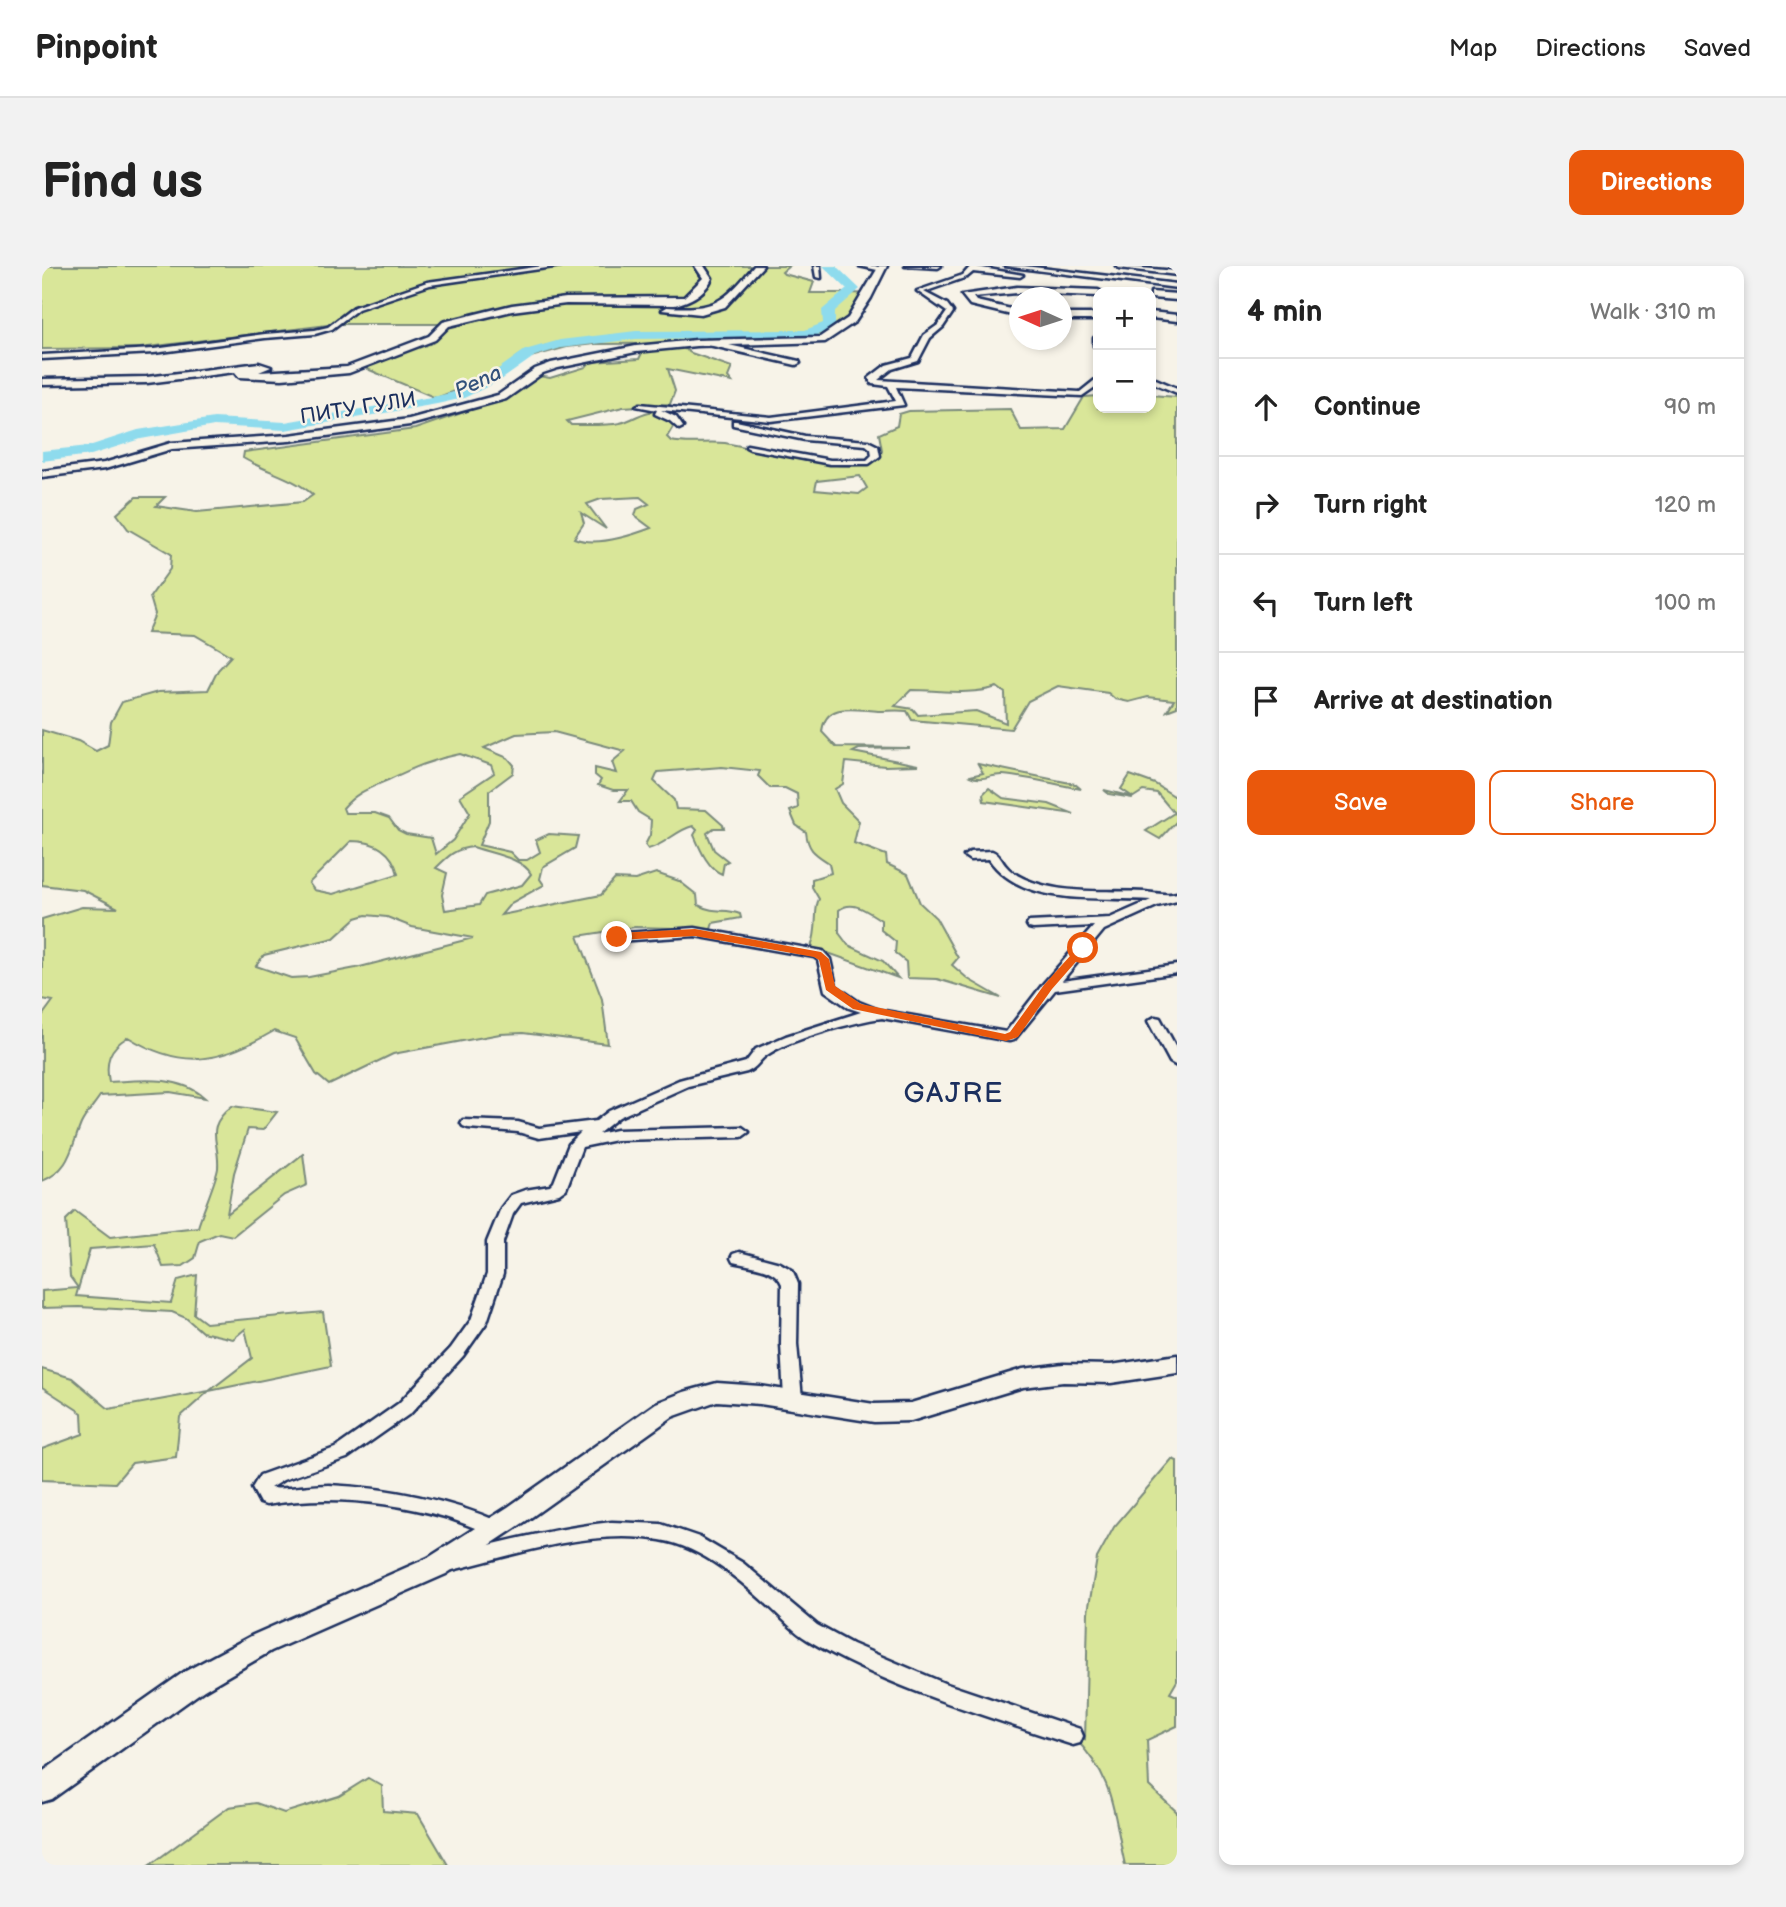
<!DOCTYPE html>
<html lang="en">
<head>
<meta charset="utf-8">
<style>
  body { margin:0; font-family:"Balsamiq Sans",sans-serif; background:#f2f2f2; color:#222 }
  .controls { position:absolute; right:21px; top:21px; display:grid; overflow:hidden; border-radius:14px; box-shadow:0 4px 10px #0003 }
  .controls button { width:63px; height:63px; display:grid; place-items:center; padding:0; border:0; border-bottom:2px solid #e0e0e0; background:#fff; color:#222; font:35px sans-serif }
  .compass { position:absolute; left:967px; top:21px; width:63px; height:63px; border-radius:50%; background:#fff; box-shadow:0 4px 10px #0003; rotate:273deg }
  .stop { position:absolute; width:21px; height:21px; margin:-16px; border:5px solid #ea580c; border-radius:50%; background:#fff }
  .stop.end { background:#ea580c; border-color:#fff; box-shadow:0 2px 7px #0008 }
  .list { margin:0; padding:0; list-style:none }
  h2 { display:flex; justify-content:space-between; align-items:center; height:91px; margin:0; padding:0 28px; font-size:30px }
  h2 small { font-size:23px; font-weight:400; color:#767676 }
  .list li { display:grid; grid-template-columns:46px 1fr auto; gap:21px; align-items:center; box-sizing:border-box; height:98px; padding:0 28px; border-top:2px solid #e0e0e0 }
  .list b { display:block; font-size:26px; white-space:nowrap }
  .list em { font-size:23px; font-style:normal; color:#767676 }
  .actions { display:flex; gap:14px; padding:21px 28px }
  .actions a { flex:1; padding:16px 0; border:2px solid #ea580c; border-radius:14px; text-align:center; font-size:24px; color:#ea580c }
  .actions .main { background:#ea580c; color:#fff }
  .icon { flex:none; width:38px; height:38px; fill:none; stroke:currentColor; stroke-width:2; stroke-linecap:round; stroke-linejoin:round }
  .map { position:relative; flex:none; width:1135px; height:1599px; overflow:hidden; border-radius:14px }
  header { display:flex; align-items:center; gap:42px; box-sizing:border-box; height:98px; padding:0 35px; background:#fff; border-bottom:2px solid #e0e0e0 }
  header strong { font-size:33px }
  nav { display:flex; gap:38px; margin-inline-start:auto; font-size:24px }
  .intro { display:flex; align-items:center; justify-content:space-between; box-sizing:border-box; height:168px; padding:0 42px }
  h1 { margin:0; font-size:49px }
  .button { padding:18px 32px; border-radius:14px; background:#ea580c; color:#fff; font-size:24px; font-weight:700 }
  main { display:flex; gap:42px; padding:0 42px }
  aside { flex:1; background:#fff; border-radius:14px; box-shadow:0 4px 10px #0003 }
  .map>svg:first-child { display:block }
</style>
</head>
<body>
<header>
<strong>Pinpoint</strong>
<nav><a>Map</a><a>Directions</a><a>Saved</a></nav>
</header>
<div class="intro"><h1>Find us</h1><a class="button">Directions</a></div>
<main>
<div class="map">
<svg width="1135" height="1599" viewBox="0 0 1135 1599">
  <rect width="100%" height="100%" fill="#f7f3e8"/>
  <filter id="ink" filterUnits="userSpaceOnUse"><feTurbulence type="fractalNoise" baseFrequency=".0143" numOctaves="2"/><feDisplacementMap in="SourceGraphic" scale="14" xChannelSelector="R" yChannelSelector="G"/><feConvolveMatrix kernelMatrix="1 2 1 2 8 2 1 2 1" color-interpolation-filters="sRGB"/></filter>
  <g filter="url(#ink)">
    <g fill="#d9e699" stroke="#7a8a7c" stroke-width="2" fill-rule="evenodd">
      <path d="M0,0h747l-7,6 2,2 30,8 -4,11h36l-22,18 2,12 -11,8 -127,4h112l30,-10 -2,-15 22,-17 22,1 -34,39 -42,10 -201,1 -28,3 -51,14c38,-22 79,-20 121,-26h-23l-70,11 -25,10 -26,20 -57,22 -76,-32 72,-28 13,-14h-109l-196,24 -98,1z"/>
      <path d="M636,79l13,8 41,14 -4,10 4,5 -64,-13 7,22 -5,13 -47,3 -56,14 4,4c16,0 34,1 49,-2 22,-5 31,-24 54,2l-7,12 4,4c17,4 36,0 54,2 34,5 128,37 155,15l2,-8 -3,-16 18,-8 2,-12 10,-3 101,-2 11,21 44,-1 19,-32 14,-1v12h53v-13l26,2v310l-10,4 7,-11 -26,-3 -19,5 -14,-3 -7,-6 -50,-7 -30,15 -17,28 -99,-9 -5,-9c-10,-1 -19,0 -29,0 -22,-1 -53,-10 -56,21l14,15 74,1 -51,1 -6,3 65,13 -33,1 -39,-4 -3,22 -8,5 6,14 18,18 -5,22 32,12 1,9 21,10 12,29 16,15 22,40 -6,7 16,14 33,19 -64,-19 -30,-1 -1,-16 -11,-9 1,-11 -15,-12v-10c-13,-8 -28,-21 -42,-10v23l9,12 35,16 15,17 -87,-31c8,-19 2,-38 8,-48l-7,-12v-8l19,-6 -2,-10c-15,-10 -21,-13 -23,-31l-10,-7 -6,-14 8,-3 -1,-14 -12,-6h-15l-12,-12 2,-5 -38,-4 -64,5 -4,9 20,19 2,9 30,1 17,15 1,3h-10l-7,5 7,17 14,11 -4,2 -2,11c-14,-5 -22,-25 -28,-39l3,-5 -4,-4c-17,4 -28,19 -45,23l-3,-4 5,-10 1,-15 -13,-8 -7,-11h-11l8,-11h-15l-15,-5 3,-5 -6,-5v-7l21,5 -4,-11 13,-11 -71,-19 -38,2 -32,14 24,10 6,7 -1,8 -24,18v30l-10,24 31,7 8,8h9l13,-8 -4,-12 13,-6 29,2 -3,12 -32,19 -3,12 4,6 -33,18 -10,12 100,-20 14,-16 20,1 21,-7 23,8 18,14 1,10c19,10 26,2 42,9l1,4 -28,5 -2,6 -76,-2 -57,9 24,63 6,45 -85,-11 -23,1 -107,20 -64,31 -13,-11 -21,-36 -21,-7c-53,31 -91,40 -146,6 -19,11 -23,24 -19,45 33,-2 70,-7 96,16l-35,-6 -70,4c-6,9 -14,18 -19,28 -10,24 -11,46 -39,57v-165l11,-15 -11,-2v-80l40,-12 36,1 -35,-18 -41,-5v-155l36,11 18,10 12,-6 3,-23 11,-20 36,-10 50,-2 10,-20 13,-14 -36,-21 -48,-2 8,-19 -5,-17 20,-28 1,-15 -43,-25 -11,-15 19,-17h29l-9,9 41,6 106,-10 10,-7c-20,-18 -47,-23 -70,-37l1,-6 171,-23 87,-30 37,-23 11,2 36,-11 4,-5 49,-3 4,-8zM818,210l7,12 -8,6 -44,-4 2,-9zM598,231l9,7 -12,5 -2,7 16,12c-21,8 -56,19 -77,10l10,-15 -3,-10 25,16 -19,-25 14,-5zM955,421l8,6 1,30 -30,-12 -58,4 -5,-6 -18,-3 16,-16c30,0 57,6 86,-3zM418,488l31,11 3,8 -34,23 10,17 -17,27 -17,14 -5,-16 -25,-4 -8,-4 -9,-12 -14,-5h-30l-2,-5c14,-16 27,-20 45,-28 25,-12 45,-21 72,-26zM309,575c24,0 41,9 47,33l-65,20 -19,-4 -5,-7zM431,581c17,6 50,11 58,27l-9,11 -37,10 -6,10 -34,5 -3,-15 5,-22 -11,-5c12,-12 20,-20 37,-21zM324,649l21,2 25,10 61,11 -117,30 -47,9 -18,1 -35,-12 8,-11 70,-17 22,-20z"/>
      <path d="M936,498l97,20 6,5c-26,-5 -51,-11 -78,-14 -12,-1 -21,7 -33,1l13,-3z"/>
      <polygon points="1088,509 1113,518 1135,532 1135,555 1118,573 1104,565 1132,547 1115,527 1101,525 1090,532 1067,528 1062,524 1091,531 1079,523"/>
      <polygon points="947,522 961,532 1007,538 1032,548 942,535 941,528"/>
      <path d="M190,840l45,6 -14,18 -15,-1 -14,44 -7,41 76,-60 4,31 -23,10 -51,41 -14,-3 -19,8 -5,17 -12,8 -20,1 -9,-23 -64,5 -14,47 95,7 7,-23 19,-5 -3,39 12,9 117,-11 8,54 -122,25 -29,26 -4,40 -44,6 -17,20 -73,-3v-31l41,-15 -1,-21 -40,-26v-18l30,9 37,31 100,-18 43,-33 -7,-29 -12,10 -31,-7 -16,-14 -14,-6 -93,-5 -37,1v-17l36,-3 -8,-11 -4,-57 9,-9 35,26 88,-10c4,-14 19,-49 20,-59 2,-28 -15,-39 14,-62z"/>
      <path d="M1130,1193l5,2v220l-7,12 7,3v30l-30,14 2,46 28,26v53h-52c-13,-57 -9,-84 -52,-129l12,4 3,-128 9,-54 17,-31z"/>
      <polygon points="326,1512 340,1520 341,1545 376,1548 406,1599 108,1599 187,1541 214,1537 242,1547 297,1530"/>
    </g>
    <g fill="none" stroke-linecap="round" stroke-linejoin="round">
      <polygon fill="#8edbed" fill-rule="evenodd" points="781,0 794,0 818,23 793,45 793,62 770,71 594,73 519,82 493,90 459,114 422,132 395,138 243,164 172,160 99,173 49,189 0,195 0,185 47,180 96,164 172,152 243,156 395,130 412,126 449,108 483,84 518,74 594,65 763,64 781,57 780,44 805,23"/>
      <g stroke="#1b2f5e" stroke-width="5">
        <g id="street">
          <polygon points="501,0 519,0 388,19 316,43 290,63 273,68 223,72 112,87 0,93 0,89 112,83 223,68 273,64 286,61 312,41 385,16"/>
          <polygon points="772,0 778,0 779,12 774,11"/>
          <polygon points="817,0 833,0 843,3 840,5"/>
          <polygon points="863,0 899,0 896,2"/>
          <polygon points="929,0 981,9 978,11 931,6 925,11 882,26 905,38 911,46 901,61 888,72 876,95 850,103 836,114 1038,126 1053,114 1056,114 1056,119 1040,130 854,121 862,139 729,155 619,144 634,151 641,161 637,163 628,155 613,148 615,144 594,140 598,138 729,151 854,135 846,120 830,118 827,112 844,99 870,92 882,69 896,59 905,46 875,25 921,9"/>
          <polygon points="963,0 982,0 1135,18 1135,22"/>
          <polygon points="1074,0 1135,5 1135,9 1077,2"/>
          <polygon points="1056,70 1056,82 1052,80 1052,72"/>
          <polygon points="665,74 757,95 758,97 754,99 662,78"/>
          <polygon points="1109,111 1135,122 1135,127 1109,116"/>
          <polygon points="694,155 763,170 826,175 836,180 838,190 827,198 788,198 708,183 704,181 705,179 788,194 825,194 830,189 829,183 824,179 763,174 691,159 691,155"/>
          <path d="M950,585c8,3 9,10 15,16 4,5 12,9 18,12 36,16 81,11 120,13 11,1 22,4 32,1v8l-20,5 -53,24 -42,51 115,-16v8l-122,17 -41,50 -5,1 -127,-23c-25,3 -95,22 -115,37 -8,5 -10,13 -20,17l-59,14 -69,31 -21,17 18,-4 126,-3 7,5 -7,5 -126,3 -34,7 -16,42 -7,5 -38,9 -8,11 -10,28v32l-16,48 -24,34 -52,57 -64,45 -64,22 -13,8c14,2 41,-3 59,-3 60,3 118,14 173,38l3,5 -3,5 -6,3c-17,-6 -34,-14 -51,-19 -58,-16 -120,-22 -179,-12l-6,-2 -8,-15 8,-13 75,-27 64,-45 52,-55 20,-28 16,-46v-32l14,-34 10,-13 14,-5 25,-4 4,-4 15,-38 12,-12 -42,6 -21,-6 -50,-4 -5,-2 -2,-3 2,-3 55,2 21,6 57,-7 13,-10 70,-31 67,-18 10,-13 30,-13 75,-24 -12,-4 -24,-17 -7,-31 -4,-3 -119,-21 -78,5 -5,-1 -1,-3 1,-3 83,-6 128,23 7,8 6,27 23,16 20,8 127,22 37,-48 51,-58 -61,3 -4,-1 -2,-3 2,-3 81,-4 41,-18c-53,-4 -128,8 -162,-41l-19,1 -6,-4 6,-4z"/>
          <polygon points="1113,751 1118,752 1135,783 1135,800 1128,796 1106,755"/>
          <path d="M697,986l41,11 12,7 2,4 4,10 -1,60 5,55 -3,5 -6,2 -6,-2 -3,-5 -3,-55 1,-60c-7,-17 -33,-18 -49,-22l-2,-4 2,-4z"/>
          <path d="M570,1256l49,2 38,13 44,26 74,62 35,19 92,39 136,46 3,7 -3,7 -7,2c-90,-30 -184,-57 -265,-105 -14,-8 -25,-21 -36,-31 -31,-28 -69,-62 -112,-69 -68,-12 -142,14 -208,30l-7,-2 -2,-6 2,-6 7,-2c53,-13 105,-26 160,-32z"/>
        </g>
      </g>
      <g stroke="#1b2f5e" stroke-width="5">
        <g id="secondary">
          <path d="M653,0h9l8,12c-6,15 -22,23 -37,27l-109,-1 -54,7 -63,15 -14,14 -86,33 -67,6 -43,-2 -4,-5 -88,11 -105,2v-6l105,-2 112,-14 12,4 -12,5 88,-5 82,-31 14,-14 69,-17 54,-7 118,-1 19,-19z"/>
          <path d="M712,0h9l-38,41 -24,7 -39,-4 5,-3c49,3 57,-5 87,-41z"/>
          <polygon points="837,0 845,0 829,32 813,56 783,76 654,80 594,86 516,102 501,107 464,133 368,159 247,175 130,183 63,203 0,211 0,205 62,197 129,177 247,169 367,153 456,129 493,103 509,97 594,80 654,74 778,71 806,52"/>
          <polygon points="975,21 1056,24 1060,26 1056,26 1056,30 975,27 931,31 934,35 978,45 978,51 928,39 920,29"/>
          <polygon points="1109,26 1135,28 1135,34 1109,32"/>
          <polygon points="1109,46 1135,49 1135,55 1109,52"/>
          <rect x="1020" y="48" width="36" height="6"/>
          <polygon points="1135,1089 1135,1107 1069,1117 1021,1116 981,1121 869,1155 832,1156 718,1138 675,1135 630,1151 484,1255 404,1308 229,1385 162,1424 10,1533 0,1536 0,1506 142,1406 211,1369 386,1292 466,1241 614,1137 642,1126 675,1117 718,1120 832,1138 869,1137 981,1103 1021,1098 1069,1099"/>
        </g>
      </g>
      <use href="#street" fill="#f7f3e8" fill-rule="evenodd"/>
      <use href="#secondary" fill="#f7f3e8" fill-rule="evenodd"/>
    </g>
  </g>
  <polygon fill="#ea580c" points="653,663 779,686 787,693 793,720 819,738 963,768 968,766 1002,719 1037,680 1046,682 1010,723 976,771 964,775 811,743 784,724 777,694 772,691 653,670 575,674 570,671 575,667"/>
  <g text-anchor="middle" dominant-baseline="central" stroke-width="5" stroke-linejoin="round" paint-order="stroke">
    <g font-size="21" font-style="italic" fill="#32517b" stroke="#f7f3e8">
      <text transform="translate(436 116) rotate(-25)">Pena</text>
    </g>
    <g font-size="21" fill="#1b2f5e" stroke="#f7f3e8">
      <text transform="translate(316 142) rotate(-9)">ПИТУ ГУЛИ</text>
    </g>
    <g font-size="28" letter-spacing="2" fill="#1b2f5e" stroke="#f7f3e8">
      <text x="912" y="827">GAJRE</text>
    </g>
  </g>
</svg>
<div class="controls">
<button>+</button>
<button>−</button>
</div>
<svg class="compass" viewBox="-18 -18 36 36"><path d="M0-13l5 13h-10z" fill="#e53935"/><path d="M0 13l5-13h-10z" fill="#767676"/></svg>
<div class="stop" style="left:1041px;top:682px"></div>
<div class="stop end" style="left:575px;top:671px"></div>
</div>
<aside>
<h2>4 min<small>Walk · 310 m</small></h2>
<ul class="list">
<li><svg class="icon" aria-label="ahead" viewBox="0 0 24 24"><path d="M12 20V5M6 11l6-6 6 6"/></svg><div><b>Continue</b></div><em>90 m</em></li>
<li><svg class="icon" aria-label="right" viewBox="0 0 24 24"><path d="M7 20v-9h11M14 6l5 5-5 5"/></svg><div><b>Turn right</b></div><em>120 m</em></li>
<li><svg class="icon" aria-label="left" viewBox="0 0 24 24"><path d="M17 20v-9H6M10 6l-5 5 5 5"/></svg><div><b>Turn left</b></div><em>100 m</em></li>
<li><svg class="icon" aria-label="arrive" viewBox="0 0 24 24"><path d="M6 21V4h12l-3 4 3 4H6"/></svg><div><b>Arrive at destination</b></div></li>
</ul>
<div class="actions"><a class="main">Save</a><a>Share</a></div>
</aside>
</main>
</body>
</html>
